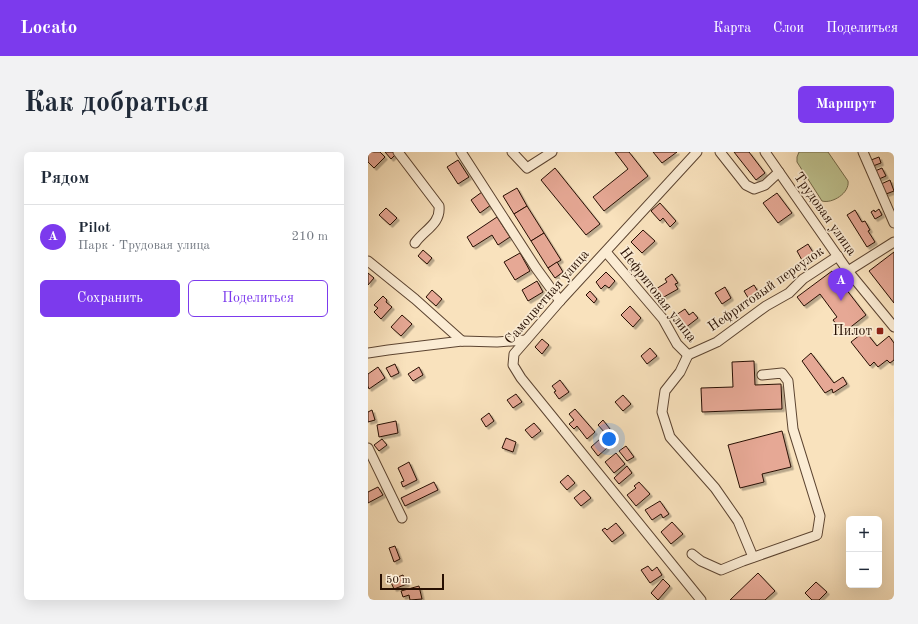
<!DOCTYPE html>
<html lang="ru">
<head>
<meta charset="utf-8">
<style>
  body { margin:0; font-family:"Old Standard TT",serif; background:#f2f2f3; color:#1f2937 }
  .controls { position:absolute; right:12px; bottom:12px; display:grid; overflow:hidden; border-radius:6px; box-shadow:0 4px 16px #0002 }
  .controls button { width:36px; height:36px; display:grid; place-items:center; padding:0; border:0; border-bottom:1px solid #e0e1e3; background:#fff; color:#1f2937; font:20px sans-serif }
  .scale { position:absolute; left:12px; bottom:10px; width:64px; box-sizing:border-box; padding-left:4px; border:2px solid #270f02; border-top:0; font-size:11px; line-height:14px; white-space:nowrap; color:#270f02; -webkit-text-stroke:3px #fbecd4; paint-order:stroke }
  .you { position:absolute; left:241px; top:287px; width:14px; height:14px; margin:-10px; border:3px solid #fff; border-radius:50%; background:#1a73e8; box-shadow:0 0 0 6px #1a73e833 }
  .badge { display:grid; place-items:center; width:26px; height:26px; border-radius:50%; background:#7c3aed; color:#fff; font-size:13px; font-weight:700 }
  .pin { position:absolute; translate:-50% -33px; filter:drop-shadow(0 1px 2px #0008) }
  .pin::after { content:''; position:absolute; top:21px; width:14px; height:12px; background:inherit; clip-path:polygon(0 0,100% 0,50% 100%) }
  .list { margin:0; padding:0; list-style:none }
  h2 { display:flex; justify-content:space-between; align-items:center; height:52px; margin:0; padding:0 16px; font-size:17px }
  h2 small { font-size:13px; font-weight:400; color:#747a83 }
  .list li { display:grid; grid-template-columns:26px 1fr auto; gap:12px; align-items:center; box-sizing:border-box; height:64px; padding:0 16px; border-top:1px solid #e0e1e3 }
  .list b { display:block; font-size:15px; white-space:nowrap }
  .list p { margin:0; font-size:13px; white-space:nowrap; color:#747a83 }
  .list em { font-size:13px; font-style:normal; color:#747a83 }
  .actions { display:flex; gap:8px; padding:12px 16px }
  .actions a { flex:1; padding:9px 0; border:1px solid #7c3aed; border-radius:6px; text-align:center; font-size:14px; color:#7c3aed }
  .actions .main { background:#7c3aed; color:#fff }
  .map { position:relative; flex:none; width:526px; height:448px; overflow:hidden; border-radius:6px }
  header { display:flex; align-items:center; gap:24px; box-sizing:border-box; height:56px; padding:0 20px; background:#7c3aed; color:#fff }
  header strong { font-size:19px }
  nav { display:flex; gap:22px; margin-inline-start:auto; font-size:14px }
  .intro { display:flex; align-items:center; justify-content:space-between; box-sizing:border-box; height:96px; padding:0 24px }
  h1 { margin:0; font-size:28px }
  .button { padding:10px 18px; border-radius:6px; background:#7c3aed; color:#fff; font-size:14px; font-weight:700 }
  main { display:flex; gap:24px; padding:0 24px }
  aside { flex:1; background:#fff; border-radius:6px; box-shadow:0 4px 16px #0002 }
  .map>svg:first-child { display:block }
</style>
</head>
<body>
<header>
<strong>Locato</strong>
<nav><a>Карта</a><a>Слои</a><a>Поделиться</a></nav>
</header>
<div class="intro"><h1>Как добраться</h1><a class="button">Маршрут</a></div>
<main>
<aside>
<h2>Рядом<small></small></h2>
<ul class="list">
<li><span class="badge">A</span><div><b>Pilot</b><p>Парк · Трудовая улица</p></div><em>210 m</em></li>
</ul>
<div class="actions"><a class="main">Сохранить</a><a>Поделиться</a></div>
</aside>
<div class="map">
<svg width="526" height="448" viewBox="0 0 526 448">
  <defs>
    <filter id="shadow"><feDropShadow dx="2.5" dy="2.5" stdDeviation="0" flood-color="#0004"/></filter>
  </defs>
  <rect width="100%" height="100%" fill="#f9e2bd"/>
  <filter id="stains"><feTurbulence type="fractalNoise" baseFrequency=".005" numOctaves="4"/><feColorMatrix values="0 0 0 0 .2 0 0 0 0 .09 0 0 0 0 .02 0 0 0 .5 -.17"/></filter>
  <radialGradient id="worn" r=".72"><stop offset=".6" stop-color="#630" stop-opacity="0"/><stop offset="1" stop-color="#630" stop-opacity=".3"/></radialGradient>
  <path fill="#bfc390" stroke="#736949" d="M431,0h29l20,29c2,12 -16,23 -26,20l-25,-39v-5z"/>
  <g fill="#e6a895" stroke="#270f02" filter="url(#shadow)">
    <polygon points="2,0 12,0 17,5 6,16 0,10 0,2"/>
    <polygon points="17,0 25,0 27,3 23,7"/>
    <polygon points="247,0 261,0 280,24 236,59 225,45 260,17"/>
    <polygon points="285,0 309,0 294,11"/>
    <polygon points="366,0 381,0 397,21 388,28"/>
    <polygon points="511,5 513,11 505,14 503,8"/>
    <polygon points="90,8 101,25 90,32 79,15"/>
    <polygon points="187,16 232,72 218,83 173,28"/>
    <polygon points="514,16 518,24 511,27 507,19"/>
    <polygon points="522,28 526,39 518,42 513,32"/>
    <polygon points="149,36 159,54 146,62 135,44"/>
    <polygon points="114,40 123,53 112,61 103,48"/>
    <polygon points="409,41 424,61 410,71 395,51"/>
    <polygon points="292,51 308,69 302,75 295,66 292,69 283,59"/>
    <polygon points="159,54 176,81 163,89 146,62"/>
    <polygon points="18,56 29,66 22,73 11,63"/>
    <polygon points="511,57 514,63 507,67 503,60 506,58 507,60"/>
    <polygon points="487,58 494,70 497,69 502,78 500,79 507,90 499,95 479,63"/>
    <polygon points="129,65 142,85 130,93 124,83 105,95 99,85"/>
    <polygon points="275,78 287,89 274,101 263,90"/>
    <polygon points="176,81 193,108 180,116 163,89"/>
    <polygon points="440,92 446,102 435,110 429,99"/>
    <polygon points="55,98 64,106 59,112 50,104"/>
    <polygon points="526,100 526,151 501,119"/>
    <polygon points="152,101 162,119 147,128 136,110"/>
    <polygon points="189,110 195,120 187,126 180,116"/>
    <polygon points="464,119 498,163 475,181 465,168 469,165 452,142 436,154 429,145"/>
    <polygon points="238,120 247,129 241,136 237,133 233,137 228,130"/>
    <polygon points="0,121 6,126 0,133"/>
    <polygon points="304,122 310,131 307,132 310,137 294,146 288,137 299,130 297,127"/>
    <polygon points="169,129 175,140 160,149 154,138"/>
    <polygon points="386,133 392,143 382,149 376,139"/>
    <polygon points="357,135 363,146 354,152 347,141"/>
    <polygon points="64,138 74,147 68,154 58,145"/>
    <polygon points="222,139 229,147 226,151 218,143"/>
    <polygon points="15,144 19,148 18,150 24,155 13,167 6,160 10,156 6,153"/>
    <polygon points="262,154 273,166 265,175 253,163"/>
    <polygon points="317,157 321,163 325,160 330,166 317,176 308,163"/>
    <polygon points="34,163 44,172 33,184 23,175"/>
    <polygon points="497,179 509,194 521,184 526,191 526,208 522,211 519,208 510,215 506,210 502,214 483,190"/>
    <polygon points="174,187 181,193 174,202 167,195"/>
    <polygon points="282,196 289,204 279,212 273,204"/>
    <polygon points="443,201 466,231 475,225 479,232 465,241 464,237 457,241 434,209"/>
    <polygon points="386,209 387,233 413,232 414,257 334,260 333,236 365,235 364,210"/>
    <polygon points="27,212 31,221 23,225 18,216"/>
    <polygon points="10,215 17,226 1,237 0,234 0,222"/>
    <polygon points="51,215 55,223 45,229 40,222"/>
    <polygon points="192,228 201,240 191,247 186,240 188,239 184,234"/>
    <polygon points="148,242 154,250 145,256 139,248"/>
    <polygon points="255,243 263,252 255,259 247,250"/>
    <polygon points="207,257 227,280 219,287 209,274 206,277 201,272 206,268 201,262"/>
    <polygon points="4,258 7,268 0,270 0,260"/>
    <polygon points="121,261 126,269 118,275 113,267"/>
    <polygon points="235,268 242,277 237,281 230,273"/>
    <polygon points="28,269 30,281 11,285 9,273"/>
    <polygon points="166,271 173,279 164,286 157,278"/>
    <polygon points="414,279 423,315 394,322 396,330 372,336 360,293"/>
    <polygon points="138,286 148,290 145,300 134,296"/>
    <polygon points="14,287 19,293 11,299 6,293"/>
    <polygon points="232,287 239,296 230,304 223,295"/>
    <polygon points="258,294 266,305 259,309 251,299"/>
    <polygon points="248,301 257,312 246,321 237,310"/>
    <polygon points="41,310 49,328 35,335 33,330 36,329 30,316"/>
    <polygon points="259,314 264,321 251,332 246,326"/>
    <polygon points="200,323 207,331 199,338 192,330"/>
    <polygon points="66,330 70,338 37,354 33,346"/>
    <polygon points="271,330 282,342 268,354 259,343 268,336 266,334"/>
    <polygon points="10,335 15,343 0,351 0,340"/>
    <polygon points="216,338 223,346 213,354 206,346"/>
    <polygon points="292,349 301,362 295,366 293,362 284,368 277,358"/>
    <polygon points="304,370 315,382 303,392 293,380"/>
    <polygon points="248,371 256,381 244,390 234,378 237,376 239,378"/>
    <polygon points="27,394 32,407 26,410 21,396"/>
    <polygon points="280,414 284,419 289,415 294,423 282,431 273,418"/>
    <polygon points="390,421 407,439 397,448 362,448"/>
    <polygon points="35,423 39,432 26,437 22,428"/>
    <polygon points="295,427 302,434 290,448 283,441"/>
    <polygon points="448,430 459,440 451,448 444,448 437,441"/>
    <polygon points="51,434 54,447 42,448 41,443 35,445 33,439"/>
  </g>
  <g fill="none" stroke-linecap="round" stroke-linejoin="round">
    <g stroke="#5c4431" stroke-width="11">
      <g id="minor">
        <path d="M30,0l41,54c2,18 -15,24 -24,37"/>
        <polyline points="93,0 168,116 192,149"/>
        <polyline points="144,0 159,16 184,0"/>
        <polyline points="329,0 192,149 146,202 145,213 153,226 333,448"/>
        <polyline points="352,0 378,33 386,37 397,33 411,20"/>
        <polyline points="397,0 480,119 526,175"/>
        <polyline points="495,0 526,71"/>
        <polyline points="238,100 295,167 309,192 320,203"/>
        <polyline points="0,109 47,147 94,189"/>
        <polyline points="480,119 526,90"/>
        <polyline points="0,201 20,198 94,189 129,190 158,188"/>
        <polyline points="320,203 312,220 297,239 294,260 302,285 347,336 370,369 385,405"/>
        <polyline points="320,203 349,190 398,154 421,141 435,127 470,104"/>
        <polyline points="0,296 34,366"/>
        <polyline points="324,402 333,409 353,418 375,409 449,383 452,364 425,277 420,229 414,221 394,223"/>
      </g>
    </g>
    <use href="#minor" stroke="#fbecd4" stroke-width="9"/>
  </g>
  <rect fill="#8f2418" stroke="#fbecd4" stroke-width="1.5" x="508" y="175" width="8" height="8" rx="2"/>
  <g text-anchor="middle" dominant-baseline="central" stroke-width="3.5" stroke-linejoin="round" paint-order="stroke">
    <g font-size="14" fill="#270f02" stroke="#fbecd4">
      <text transform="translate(457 62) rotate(55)">Трудовая улица</text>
      <text transform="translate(398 137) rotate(-35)">Нефритовый переулок</text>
      <text transform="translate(290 143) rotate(52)">Нефритовая улица</text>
      <text transform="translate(179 145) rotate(-49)">Самоцветная улица</text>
    </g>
    <g font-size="14" fill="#270f02" stroke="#fbecd4" text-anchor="end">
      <text x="504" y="179">Пилот</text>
    </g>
  </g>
  <rect width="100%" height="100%" filter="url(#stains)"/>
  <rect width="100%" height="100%" fill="url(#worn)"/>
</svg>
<div class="controls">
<button>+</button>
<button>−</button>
</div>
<div class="scale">50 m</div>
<div class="you"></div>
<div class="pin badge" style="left:473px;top:149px">A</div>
</div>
</main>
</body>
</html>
